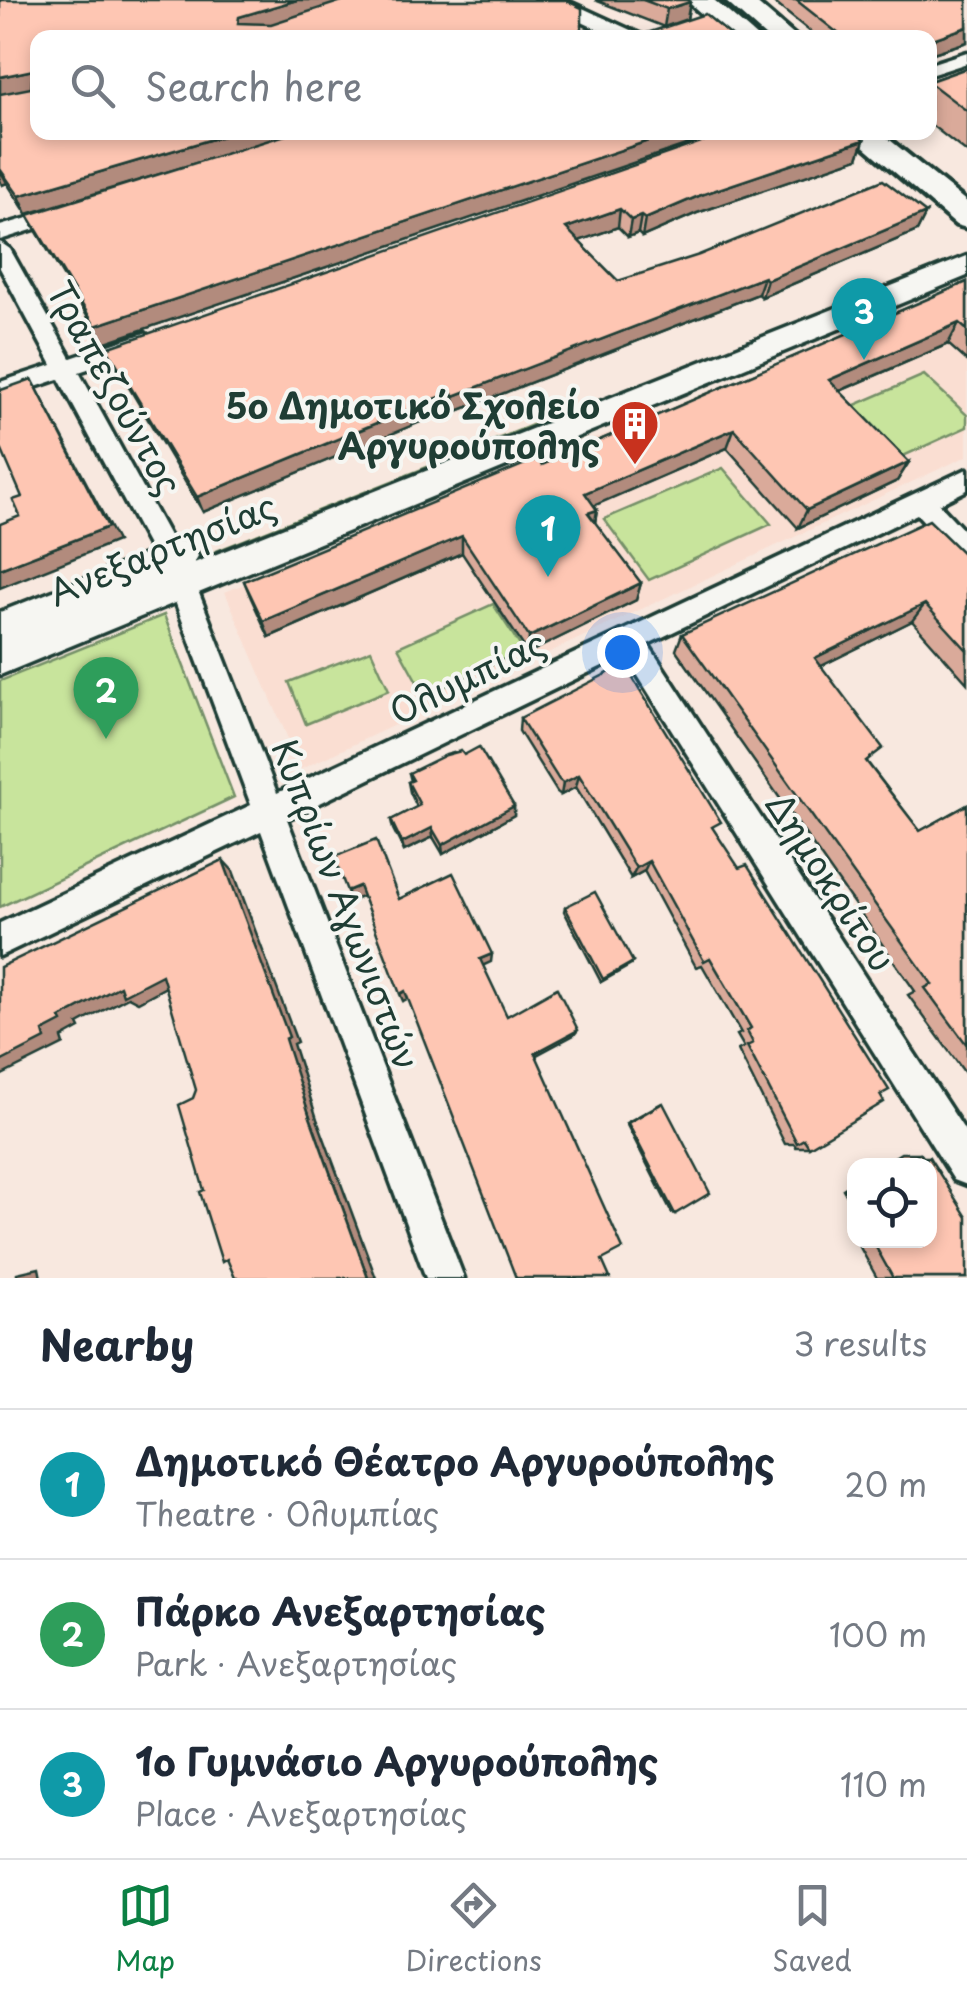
<!DOCTYPE html>
<html lang="en">
<head>
<meta charset="utf-8">
<style>
  body { margin:0; font-family:"Playpen Sans",sans-serif; background:#f2f2f3; color:#1f2937 }
  .controls { position:absolute; right:30px; bottom:30px; display:grid; overflow:hidden; border-radius:20px; box-shadow:0 5px 15px #0003 }
  .controls button { width:90px; height:90px; display:grid; place-items:center; padding:0; border:0; border-bottom:2px solid #e0e1e3; background:#fff; color:#1f2937; font:50px sans-serif }
  .you { position:absolute; left:622px; top:652px; width:35px; height:35px; margin:-25px; border:8px solid #fff; border-radius:50%; background:#1a73e8; box-shadow:0 0 0 15px #1a73e833 }
  .badge { display:grid; place-items:center; width:65px; height:65px; border-radius:50%; background:#0b8043; color:#fff; font-size:32px; font-weight:700 }
  .pin { position:absolute; translate:-50% -82px; filter:drop-shadow(0 2px 5px #0008) }
  .pin::after { content:''; position:absolute; top:52px; width:35px; height:30px; background:inherit; clip-path:polygon(0 0,100% 0,50% 100%) }
  .list { margin:0; padding:0; list-style:none }
  h2 { display:flex; justify-content:space-between; align-items:center; height:130px; margin:0; padding:0 40px; font-size:42px }
  h2 small { font-size:32px; font-weight:400; color:#747a83 }
  .list li { display:grid; grid-template-columns:65px 1fr auto; gap:30px; align-items:center; box-sizing:border-box; height:150px; padding:0 40px; border-top:2px solid #e0e1e3 }
  .list b { display:block; font-size:38px; white-space:nowrap }
  .list p { margin:0; font-size:32px; white-space:nowrap; color:#747a83 }
  .list em { font-size:32px; font-style:normal; color:#747a83 }
  .icon { flex:none; width:55px; height:55px; fill:none; stroke:currentColor; stroke-width:2; stroke-linecap:round; stroke-linejoin:round }
  .map { position:relative; flex:none; width:967px; height:1278px; overflow:hidden }
  .search { position:absolute; background:#fff; box-shadow:0 5px 15px #0003; left:30px; right:30px; top:30px; height:110px; display:flex; align-items:center; gap:25px; box-sizing:border-box; padding:0 35px; border-radius:20px; color:#747a83; font-size:38px }
  .sheet { height:580px; background:#fff }
  nav { display:flex; justify-content:space-around; align-items:center; box-sizing:border-box; height:140px; border-top:2px solid #e0e1e3; background:#fff; font-size:28px; color:#747a83 }
  nav a { display:grid; justify-items:center; gap:5px }
  nav .on { color:#0b8043 }
  .map>svg:first-child { display:block }
</style>
</head>
<body>
<div class="map">
<svg width="967" height="1278" viewBox="0 0 967 1278">
  <rect width="100%" height="100%" fill="#f8e8df"/>
  <filter id="ink" filterUnits="userSpaceOnUse"><feTurbulence type="fractalNoise" baseFrequency=".01" numOctaves="2"/><feDisplacementMap in="SourceGraphic" scale="20" xChannelSelector="R" yChannelSelector="G"/><feConvolveMatrix kernelMatrix="1 2 1 2 8 2 1 2 1" color-interpolation-filters="sRGB"/></filter>
  <g filter="url(#ink)">
    <polygon fill="#faded2" points="967,284 967,456 301,769 225,592"/>
    <g fill="#c8e49c" stroke="#749068" stroke-width="2.5">
      <polygon points="924,375 967,415 967,427 888,463 839,412"/>
      <polygon points="540,422 543,426 216,557 214,552"/>
      <polygon points="723,468 771,524 649,580 604,519"/>
      <polygon points="493,604 523,650 425,696 398,647"/>
      <polygon points="164,615 234,797 0,907 0,681"/>
      <polygon points="371,650 389,690 306,724 289,682"/>
    </g>
    <g fill="none" stroke-linecap="round" stroke-linejoin="round">
      <g stroke="#1f3d34" stroke-width="7">
        <g id="street">
          <polygon points="967,52 967,63 930,75 930,64"/>
          <polygon points="66,207 73,209 73,217 0,240 0,226"/>
          <polygon points="0,242 10,249 71,358 145,333 156,341 153,347 79,372 195,583 277,793 967,469 967,490 939,504 967,534 967,562 958,558 917,514 648,644 967,1134 967,1185 954,1180 625,655 287,819 464,1278 426,1278 261,831 0,956 0,923 251,805 169,585 59,379 0,399 0,382 52,365 0,268"/>
        </g>
      </g>
      <g stroke="#1f3d34" stroke-width="7">
        <g id="secondary">
          <polygon points="535,0 565,0 648,38 616,38"/>
          <polygon points="967,256 967,276 0,675 0,612 180,541 193,546 198,556 194,563"/>
        </g>
      </g>
      <g stroke="#1f3d34" stroke-width="8">
        <g id="primary">
          <polygon points="686,0 714,0 758,38 729,38"/>
          <polygon points="724,0 753,0 797,38 767,38"/>
          <polygon points="848,132 880,132 967,202 967,228 956,225"/>
        </g>
      </g>
      <use href="#street" fill="#f6f6f2" fill-rule="evenodd"/>
      <use href="#secondary" fill="#f6f6f2" fill-rule="evenodd"/>
      <use href="#primary" fill="#f6f6f2" fill-rule="evenodd"/>
    </g>
    <g fill="#daaa9a" stroke="#1f3d34" stroke-width="2.5">
      <polygon points="0,0 38,132 724,132 103,343 37,232 28,215 165,173 27,214 7,183 2,185 0,181"/>
      <polygon points="595,0 688,0 690,2 687,19 664,27"/>
      <polygon points="771,0 967,0 967,42 930,54 930,38 818,38"/>
      <polygon points="967,68 967,153 930,124 930,81"/>
      <polygon points="864,140 858,158 697,213 642,237 638,233 628,237 618,227 578,241 618,281 926,213 917,231 762,297 758,294 455,412 452,409 433,416 203,512 115,364 107,348"/>
      <polygon points="967,282 967,361 948,344 840,391 909,462 897,481 798,528 727,448 594,505 597,510 595,523 641,583 636,600 528,653 462,553 269,637 251,598 244,581 542,465"/>
      <polygon points="967,557 967,683 912,621 821,666 868,763 920,831 967,805 967,1076 908,995 915,991 676,650 682,634"/>
      <polygon points="520,718 714,832 880,1095 809,1147 796,1147 794,1144 785,1144 738,1050 744,1047 737,1035 741,1033 702,965 696,967 644,871 631,878 576,787 561,795 557,792 519,731"/>
      <polygon points="464,755 514,806 514,815 443,854 433,837 404,851 393,829 391,820 417,807 410,792 408,782 411,781 409,773"/>
      <polygon points="565,907 633,962 631,965 601,982 564,911"/>
      <polygon points="660,1104 675,1214 672,1213 626,1123"/>
      <polygon points="901,1153 920,1153 923,1157 929,1157 967,1278 877,1278 856,1240 930,1240 930,1166 880,1166"/>
      <polygon points="854,1182 854,1209 843,1189"/>
      <polygon points="854,1220 854,1238 847,1225"/>
    </g>
    <g fill="#b28b7d" stroke="#1f3d34" stroke-width="2.5">
      <polygon points="297,0 359,0 242,38 238,23 239,17"/>
      <polygon points="690,2 687,19 664,27 667,9"/>
      <polygon points="967,27 967,42 930,54 930,40"/>
      <polygon points="33,70 38,89 0,96 0,77"/>
      <polygon points="236,132 299,132 27,214 19,196"/>
      <polygon points="675,132 724,132 103,343 95,326"/>
      <polygon points="864,140 858,158 697,213 642,237 645,219 701,195"/>
      <polygon points="0,170 7,183 2,185 0,180"/>
      <polygon points="620,209 618,227 565,246 566,228"/>
      <polygon points="926,213 917,231 762,297 767,280"/>
      <polygon points="641,216 638,233 628,237 631,220"/>
      <polygon points="764,277 758,294 455,412 454,396"/>
      <polygon points="959,323 948,344 821,399 829,380"/>
      <polygon points="32,379 117,541 0,588 0,569 108,527"/>
      <polygon points="451,393 452,409 203,512 197,497"/>
      <polygon points="734,429 727,448 582,511 585,493"/>
      <polygon points="909,462 897,481 798,528 807,510"/>
      <polygon points="597,510 594,528 588,513"/>
      <polygon points="462,536 462,553 269,637 263,621"/>
      <polygon points="641,583 636,600 528,653 529,637"/>
      <polygon points="925,604 912,621 805,674 815,658"/>
      <polygon points="579,775 576,787 561,795 563,783"/>
      <polygon points="514,806 514,815 443,854 442,845"/>
      <polygon points="432,828 433,837 404,851 402,843"/>
      <polygon points="223,860 233,871 297,1042 293,1044 317,1119 376,1278 368,1278 310,1117"/>
      <polygon points="649,861 644,871 631,878 636,868"/>
      <polygon points="359,886 364,896 352,901 347,891"/>
      <polygon points="492,954 491,962 480,967 480,959"/>
      <polygon points="162,975 175,982 138,1002 128,997 78,1024 80,1028 62,1038 64,1044 0,1076 0,1062 43,1032 60,1018 120,986"/>
      <polygon points="405,991 409,998 403,1001 400,994"/>
      <polygon points="578,1030 574,1035 533,1057 535,1053"/>
      <polygon points="39,1268 41,1278 17,1278 17,1273"/>
    </g>
    <g fill="#fec6b3" stroke="#1f3d34" stroke-width="2.5">
      <polygon points="0,0 297,0 239,17 238,23 271,24 345,0 565,0 582,8 582,38 38,38 38,132 236,132 19,196 0,169 0,94 31,88 33,70 0,77"/>
      <polygon points="643,0 688,0 690,2 667,9"/>
      <polygon points="796,0 967,0 967,27 930,40 930,38 844,38"/>
      <polygon points="705,14 734,38 632,38"/>
      <polygon points="967,68 967,111 930,83 930,81"/>
      <polygon points="295,132 675,132 95,326 28,215"/>
      <polygon points="730,132 854,132 864,140 701,195 645,219 641,216 631,220 620,209 566,228 618,281 699,255 883,180 926,213 767,280 764,277 454,396 451,393 432,400 197,497 107,348"/>
      <polygon points="967,282 967,330 959,323 829,380 909,462 807,510 734,429 585,493 597,510 588,513 641,583 529,637 462,536 263,621 244,581 537,459 542,465"/>
      <polygon points="32,379 108,527 0,569 0,524 20,516 13,500 22,497 0,446 0,386 1,390"/>
      <polygon points="929,520 967,557 967,650 925,604 815,658 883,748 866,761 920,831 967,805 967,1045 925,988 932,984 682,634"/>
      <polygon points="620,667 629,672 721,822 712,827 739,868 747,865 889,1090 880,1095 884,1102 809,1147 804,1139 797,1143 747,1046 753,1043 747,1031 751,1028 710,958 704,961 649,861 636,868 579,775 563,783 559,780 520,718"/>
      <polygon points="479,747 514,806 442,845 432,828 402,843 391,820 420,805 408,782 413,780 409,773 446,755 461,751 464,755"/>
      <polygon points="376,840 399,899 453,873 492,954 480,959 507,1016 557,988 578,1030 535,1053 623,1249 602,1260 610,1278 516,1278 405,991 400,994 359,886 347,891 334,857"/>
      <polygon points="223,860 289,1037 285,1039 310,1117 368,1278 235,1278 227,1259 222,1262 200,1192 204,1190 179,1105 193,1098 196,1090 162,975 123,995 120,986 60,1018 62,1022 43,1032 45,1039 0,1062 0,967"/>
      <polygon points="595,892 633,962 603,979 565,907"/>
      <polygon points="663,1103 710,1193 675,1214 628,1123"/>
      <polygon points="920,1153 925,1160 929,1157 967,1217 967,1278 893,1278 872,1240 930,1240 930,1166 899,1166"/>
    </g>
  </g>
  <defs>
    <g id="building-pin" transform="scale(2.5)"><path d="M0 17L-7.5 6A9.5 9.5 0 1 1 7.5 6Z" fill="#c8321e" stroke="#f6f6f2"/><path d="M-4-6H4V6H1V3H-1V6H-4ZM-2.5-4.3h1.7v1.8h-1.7ZM.8-4.3h1.7v1.8H.8ZM-2.5-1h1.7V.8h-1.7ZM.8-1h1.7V.8H.8Z" fill="#fff"/></g>
  </defs>
  <g fill-rule="evenodd">
    <use href="#building-pin" x="635" y="424"/>
  </g>
  <g text-anchor="middle" dominant-baseline="central" stroke-width="8" stroke-linejoin="round" paint-order="stroke">
    <g font-size="35" fill="#1f3d34" stroke="#f6f6f2">
      <text transform="translate(116 387) rotate(61)">Τραπεζούντος</text>
      <text transform="translate(162 548) rotate(-22)">Ανεξαρτησίας</text>
      <text transform="translate(467 676) rotate(-26)">Ολυμπίας</text>
      <text transform="translate(832 881) rotate(57)">Δημοκρίτου</text>
      <text transform="translate(347 904) rotate(69)">Κυπρίων Αγωνιστών</text>
    </g>
    <g font-size="35" font-weight="bold" fill="#1f3d34" stroke="#f6f6f2" text-anchor="end">
      <text x="600" y="404">5ο Δημοτικό Σχολείο<tspan x="600" dy="40">Αργυρούπολης</tspan></text>
    </g>
  </g>
</svg>
<div class="controls">
<button><svg class="icon" aria-label="locate" viewBox="0 0 24 24"><circle cx="12" cy="12" r="6"/><path d="M12 2v4M12 18v4M2 12h4M18 12h4"/></svg></button>
</div>
<div class="you"></div>
<div class="pin badge" style="left:548px;top:577px;background:#0f9aa8">1</div>
<div class="pin badge" style="left:106px;top:739px;background:#2e9e5b">2</div>
<div class="pin badge" style="left:864px;top:360px;background:#0f9aa8">3</div>
<div class="search"><svg class="icon" aria-label="search" viewBox="0 0 24 24"><circle cx="10" cy="10" r="6"/><path d="M15 15l6 6"/></svg>Search here</div>
</div>
<section class="sheet">
<h2>Nearby<small>3 results</small></h2>
<ul class="list">
<li><span class="badge" style="background:#0f9aa8">1</span><div><b>Δημοτικό Θέατρο Αργυρούπολης</b><p>Theatre · Ολυμπίας</p></div><em>20 m</em></li>
<li><span class="badge" style="background:#2e9e5b">2</span><div><b>Πάρκο Ανεξαρτησίας</b><p>Park · Ανεξαρτησίας</p></div><em>100 m</em></li>
<li><span class="badge" style="background:#0f9aa8">3</span><div><b>1ο Γυμνάσιο Αργυρούπολης</b><p>Place · Ανεξαρτησίας</p></div><em>110 m</em></li>
</ul>
</section>
<nav>
<a class="on"><svg class="icon" aria-label="map" viewBox="0 0 24 24"><path d="M3 6l6-2 6 2 6-2v14l-6 2-6-2-6 2zM9 4v14M15 6v14"/></svg>Map</a>
<a><svg class="icon" aria-label="directions" viewBox="0 0 24 24"><path d="M12 3l9 9-9 9-9-9zM9 14v-3h6M13 9l2 2-2 2"/></svg>Directions</a>
<a><svg class="icon" aria-label="saved" viewBox="0 0 24 24"><path d="M7 4h10v16l-5-4-5 4z"/></svg>Saved</a>
</nav>
</body>
</html>
